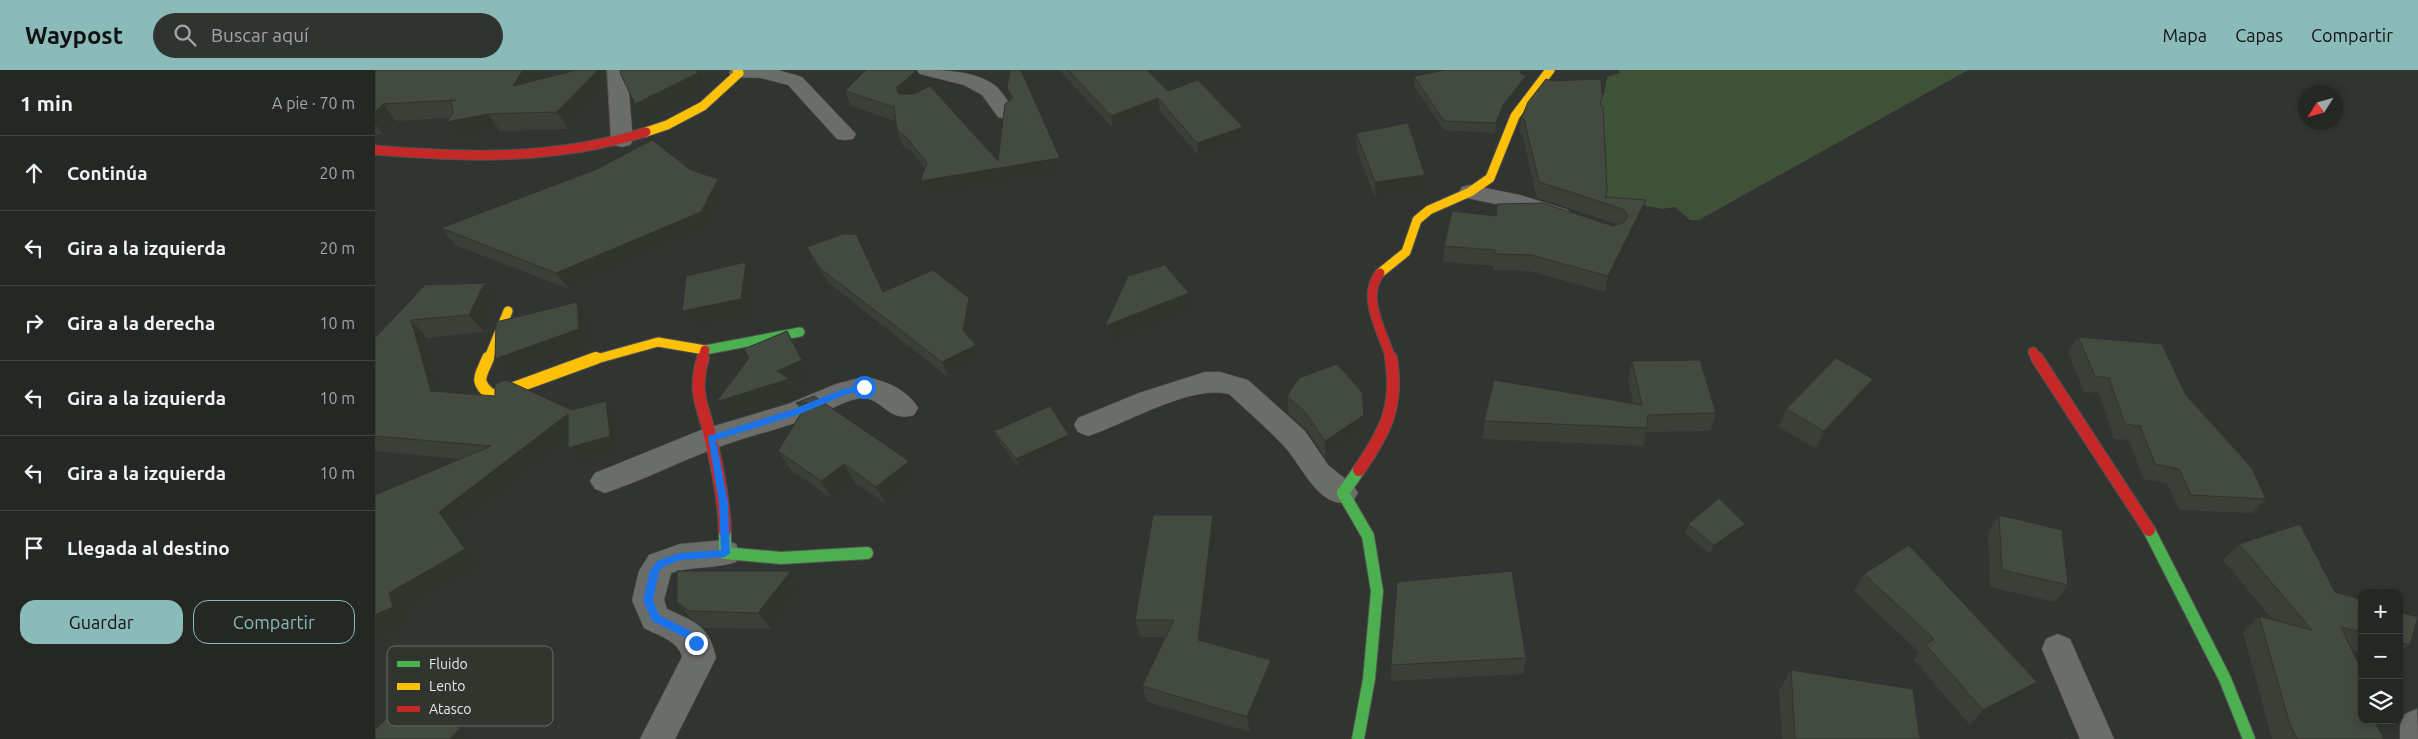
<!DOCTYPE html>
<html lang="es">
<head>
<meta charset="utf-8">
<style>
  body { margin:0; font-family:Ubuntu,sans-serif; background:#313331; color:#f1f3f6 }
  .controls { position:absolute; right:15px; bottom:15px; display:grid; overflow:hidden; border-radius:10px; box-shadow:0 2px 8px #0003 }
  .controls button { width:45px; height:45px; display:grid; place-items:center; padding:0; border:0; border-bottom:1px solid #424441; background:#252724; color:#f1f3f6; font:25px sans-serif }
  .compass { position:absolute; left:1923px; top:15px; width:45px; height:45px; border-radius:50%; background:#252724; box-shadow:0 2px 8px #0003; rotate:233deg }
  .stop { position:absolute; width:15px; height:15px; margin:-11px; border:4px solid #1a73e8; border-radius:50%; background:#fff }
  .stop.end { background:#1a73e8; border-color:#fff; box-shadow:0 1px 5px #0008 }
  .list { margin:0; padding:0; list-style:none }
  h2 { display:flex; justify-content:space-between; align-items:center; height:65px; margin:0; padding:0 20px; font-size:21px }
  h2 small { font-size:16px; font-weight:400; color:#a3a5a6 }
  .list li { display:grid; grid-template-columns:32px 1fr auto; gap:15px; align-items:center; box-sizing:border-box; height:75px; padding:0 20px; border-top:1px solid #424441 }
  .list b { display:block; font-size:19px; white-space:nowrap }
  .list em { font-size:16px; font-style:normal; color:#a3a5a6 }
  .actions { display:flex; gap:10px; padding:15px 20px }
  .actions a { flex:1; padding:11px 0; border:1px solid #8bbbb9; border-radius:15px; text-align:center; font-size:18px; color:#8bbbb9 }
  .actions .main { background:#8bbbb9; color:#111 }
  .icon { flex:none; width:28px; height:28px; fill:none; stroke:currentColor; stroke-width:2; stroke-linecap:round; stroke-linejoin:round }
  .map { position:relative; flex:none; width:2043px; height:669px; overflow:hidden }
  header { display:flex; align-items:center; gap:30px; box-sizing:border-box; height:70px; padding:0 25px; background:#8bbbb9; color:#111 }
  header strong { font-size:24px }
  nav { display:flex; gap:28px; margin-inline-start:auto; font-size:18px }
  .search { width:350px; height:45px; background:#313331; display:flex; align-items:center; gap:12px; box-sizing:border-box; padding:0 18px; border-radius:28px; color:#a3a5a6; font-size:19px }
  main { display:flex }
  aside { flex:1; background:#252724 }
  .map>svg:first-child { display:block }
</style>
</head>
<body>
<header>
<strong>Waypost</strong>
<div class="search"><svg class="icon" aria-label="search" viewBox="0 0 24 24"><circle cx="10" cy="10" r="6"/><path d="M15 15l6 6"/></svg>Buscar aquí</div>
<nav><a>Mapa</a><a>Capas</a><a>Compartir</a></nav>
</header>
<main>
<aside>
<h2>1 min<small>A pie · 70 m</small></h2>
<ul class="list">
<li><svg class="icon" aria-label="ahead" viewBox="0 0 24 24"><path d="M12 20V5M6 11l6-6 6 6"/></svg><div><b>Continúa</b></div><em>20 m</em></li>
<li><svg class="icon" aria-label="left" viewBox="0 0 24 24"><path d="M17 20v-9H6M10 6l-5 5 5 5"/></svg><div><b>Gira a la izquierda</b></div><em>20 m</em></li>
<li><svg class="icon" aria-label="right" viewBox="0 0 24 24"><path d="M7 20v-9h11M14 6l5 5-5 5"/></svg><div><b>Gira a la derecha</b></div><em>10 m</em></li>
<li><svg class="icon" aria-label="left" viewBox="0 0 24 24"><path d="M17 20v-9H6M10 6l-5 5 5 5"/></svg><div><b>Gira a la izquierda</b></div><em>10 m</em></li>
<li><svg class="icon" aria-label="left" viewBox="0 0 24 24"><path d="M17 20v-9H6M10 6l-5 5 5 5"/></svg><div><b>Gira a la izquierda</b></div><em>10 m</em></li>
<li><svg class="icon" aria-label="arrive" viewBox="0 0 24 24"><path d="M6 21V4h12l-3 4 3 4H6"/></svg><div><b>Llegada al destino</b></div></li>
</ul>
<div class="actions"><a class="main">Guardar</a><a>Compartir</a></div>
</aside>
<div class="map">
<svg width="2043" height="669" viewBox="0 0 2043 669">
  <rect width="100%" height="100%" fill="#313430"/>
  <polygon fill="#3f5237" points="1243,0 1593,0 1324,150 1315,150 1300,137 1287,139 1256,133 1228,132 1219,98 1230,77 1191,76 1202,20 1229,25 1232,7 1245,3"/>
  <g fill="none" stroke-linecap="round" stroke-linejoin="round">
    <g stroke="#4f514e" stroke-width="1">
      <g id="street">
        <polygon points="232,0 252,0 258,70 255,75 247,77 239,75 236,70"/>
        <polygon points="356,0 403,0 427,7 481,64 478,69 470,70 462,69 413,15 386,8 357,7 354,3"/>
        <path d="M542,0c26,0 59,0 80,17 7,7 13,18 19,26l-4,4 -7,2 -7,-2 -16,-22 -18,-10 -44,-11z"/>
        <polygon points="1095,115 1145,125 1193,140 1197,145 1193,150 1185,152 1140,138 1087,127 1084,122 1087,117"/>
        <path d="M830,302h15l28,8 57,51 23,34 25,20 5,8 -5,8c-34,12 -51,-37 -70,-56 -17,-18 -36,-34 -54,-51 -38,-10 -104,30 -141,42l-10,-4 -4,-7 4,-7 61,-25z"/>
        <path d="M489,307c20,3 43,12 54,31l-4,7c-30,9 -32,-25 -62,-15 -16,5 -30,14 -46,19 -28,11 -59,17 -87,28 -39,14 -75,33 -114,46l-10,-4 -5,-8 5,-8 106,-43 87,-26 48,-20z"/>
        <path d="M350,470l11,4 4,9 -4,9c-21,7 -44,4 -65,11l-7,27 3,9c28,13 42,16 49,49l-41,81h-35l42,-82c-3,-16 -25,-22 -38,-29l-12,-28 7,-29 10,-16 31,-11z"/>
        <polygon points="1683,564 1695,569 1739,669 1705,669 1667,579 1671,569"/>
        <polygon points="2042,639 2043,669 2025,669 2025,655 2030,644"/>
      </g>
    </g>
    <g stroke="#4f514e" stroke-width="11">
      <polyline id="fast-far1" points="330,280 425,262"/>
    </g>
    <g stroke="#4f514e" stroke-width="14">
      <g id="fast">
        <polyline points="1774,460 1850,609 1874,669"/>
        <polyline points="350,461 350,483 406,488 492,483"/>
        <polyline points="983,669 994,609 1002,521 993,466 968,423 984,400"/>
      </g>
    </g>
    <g stroke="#4f514e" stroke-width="11">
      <g id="slow-far1">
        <polyline points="271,62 292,55 328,36 364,3 362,0"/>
        <polyline points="1005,203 1031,182 1042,150 1054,140 1095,122 1115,108 1140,46 1175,0"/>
        <polyline points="113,290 133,241"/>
        <polyline points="218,290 283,272 330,280"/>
      </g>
    </g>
    <g stroke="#4f514e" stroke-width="14">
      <path id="slow" d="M113,288c-8,20 -14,23 4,38l104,-38"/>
    </g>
    <g stroke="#4f514e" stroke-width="11">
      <g id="jam-far1">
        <path d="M0,80c94,8 180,10 271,-18"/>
        <path d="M1005,203c-20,25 4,60 11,87"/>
        <polyline points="1658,282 1663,290"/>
        <polyline points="327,290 330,280"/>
      </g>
    </g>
    <g stroke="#4f514e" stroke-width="14">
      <g id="jam">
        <path d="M328,288c-11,37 1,48 8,82 7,30 13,60 14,91"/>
        <polyline points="1662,288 1774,460"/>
        <path d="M984,400c26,-38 40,-64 32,-112"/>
      </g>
    </g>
    <use href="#street" fill="#6b6d6a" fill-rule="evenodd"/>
    <use href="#fast-far1" stroke="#4caf50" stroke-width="9"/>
    <use href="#fast" stroke="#4caf50" stroke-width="12"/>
    <use href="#slow-far1" stroke="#ffc107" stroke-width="9"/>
    <use href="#slow" stroke="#ffc107" stroke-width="12"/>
    <use href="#jam-far1" stroke="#c62828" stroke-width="9"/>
    <use href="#jam" stroke="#c62828" stroke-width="12"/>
  </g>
  <g fill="#3a4037">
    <polygon points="0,0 170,0 164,9 231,12 231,18 193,59 125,61 84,69 74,48 21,51 8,64 0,64"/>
    <polygon points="685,0 772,0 793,21 870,70 824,86 785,41 738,58 685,1"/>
    <polygon points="541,1 547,16 537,24 623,91 636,30 632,18 685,88 689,103 551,127 545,111 550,99 537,82 528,76 522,60 520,51 476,36 470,21"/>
    <polygon points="1145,3 1151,6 1150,16 1128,45 1120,63 1069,60 1039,16 1039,6"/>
    <polygon points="1176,11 1227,28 1226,35 1232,122 1231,127 1268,146 1230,222 1154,201 1118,200 1119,196 1068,192 1069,176 1121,146 1238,156 1242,154 1162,128 1147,64 1145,64 1146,49"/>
    <polygon points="981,63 1050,105 1050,123 1001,130 982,81"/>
    <polygon points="316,100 352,125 335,159 194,219 80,175 66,158"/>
    <polygon points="432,177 508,222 594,228 599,242 595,268 607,290 573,307 454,213 439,191"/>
    <polygon points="116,213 130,231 122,234 109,262 52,268 68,322 245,348 248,383 207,395 193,372 82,459 108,496 34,539 38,553 0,571 0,425 85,389 0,381 0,268 50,215"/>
    <polygon points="1703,267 1811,325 1891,429 1877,443 1804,440 1792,413 1768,409 1754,370 1739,369 1724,323 1709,322 1693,282"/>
    <polygon points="1257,291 1341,343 1335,361 1271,362 1268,376 1108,369 1109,351 1258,333 1253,309"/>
    <polygon points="1498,309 1490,327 1441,379 1404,357 1411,339"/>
    <polygon points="439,326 534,391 543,408 511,434 479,412 457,429 415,399 403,381 427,342 421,333"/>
    <polygon points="912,326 989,345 989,362 951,389 932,360 914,344"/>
    <polygon points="619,361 697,374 644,398 623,370"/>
    <polygon points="1624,445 1693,515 1680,532 1615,517 1613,462"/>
    <polygon points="1313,454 1370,454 1366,463 1335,484 1310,463"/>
    <polygon points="842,462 828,571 898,606 875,662 772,632 767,616 791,567 766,567 760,550"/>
    <polygon points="1864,474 1960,522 1987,530 1987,582 1977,580 1987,650 2009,669 1897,669 1868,562 1884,546 1898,550 1848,490"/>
    <polygon points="416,501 428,518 396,559 329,558 317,549 302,532"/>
    <polygon points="1489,504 1648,628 1595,655 1539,590 1544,582 1479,521"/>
    <polygon points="2024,542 2035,575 2024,583"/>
    <polygon points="1151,588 1148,604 1016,611 1016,595"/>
    <polygon points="1416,600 1545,669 1407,669 1404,621"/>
  </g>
  <g fill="#2f342d">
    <polygon points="148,0 170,0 149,33 138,16"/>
    <polygon points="221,0 224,0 231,12 231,18 193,59 182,42"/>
    <polygon points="541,1 547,16 526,33 521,18"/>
    <polygon points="323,3 332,20 270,52 260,34"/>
    <polygon points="1151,6 1150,16 1128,45 1120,63 1121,53 1128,35"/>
    <polygon points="783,28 785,41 738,58 736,46"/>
    <polygon points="8,34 21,51 8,64 0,54 0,42"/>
    <polygon points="113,44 125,61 84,69 71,52"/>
    <polygon points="868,57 870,70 824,86 822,73"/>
    <polygon points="685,88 689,103 551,127 545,111"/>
    <polygon points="1050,105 1050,123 1001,130 1000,112"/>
    <polygon points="343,109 352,125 335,159 194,219 181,203"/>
    <polygon points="1271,130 1268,146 1230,222 1233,206"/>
    <polygon points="371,192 381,210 376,247 319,259 307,241"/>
    <polygon points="116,213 130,231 122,234 109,262 94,245 108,216"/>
    <polygon points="814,223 818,241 735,274 730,256"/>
    <polygon points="594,228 599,242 594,274 588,260"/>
    <polygon points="202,232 216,250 217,277 135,307 120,289"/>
    <polygon points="36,250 52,268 73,338 56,321"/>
    <polygon points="412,261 437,308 418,316 424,327 353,350 341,332"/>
    <polygon points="601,275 607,290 573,307 567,292"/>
    <polygon points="1498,309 1490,327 1441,379 1449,361"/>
    <polygon points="231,331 245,348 248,383 207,395 193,378"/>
    <polygon points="193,344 207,361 82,459 108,496 34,539 38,553 0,571 0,545 64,442"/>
    <polygon points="989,345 989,362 951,389 950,371"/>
    <polygon points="694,365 697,374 644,398 641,389"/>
    <polygon points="534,391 543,408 511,434 501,417"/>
    <polygon points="469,394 479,412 457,429 446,411"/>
    <polygon points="838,445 842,462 827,586 823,570"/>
    <polygon points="1370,454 1366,463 1335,484 1339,475"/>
    <polygon points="416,501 428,518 396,559 383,543"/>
    <polygon points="896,590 898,606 875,662 872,647"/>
    <polygon points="1662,612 1648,628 1595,655 1608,640"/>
    <polygon points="85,658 100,669 75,669"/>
  </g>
  <g fill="#434b40" stroke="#2f342d">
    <polygon points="0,0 148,0 138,16 201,0 221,0 221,2 182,42 113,44 71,52 78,43 76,31 81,30 8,34 0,42"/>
    <polygon points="245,0 321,0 323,3 260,34 246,5"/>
    <polygon points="491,0 540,0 541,1 521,18 524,24 539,24 555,16 623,91 630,34 638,28 632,18 635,0 646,0 685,88 545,111 552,93 531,67 522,60 519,37 470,21"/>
    <polygon points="693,0 772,0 793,21 823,10 868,57 822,73 783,28 736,46"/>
    <polygon points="1070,0 1145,0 1145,3 1151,6 1128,35 1121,53 1069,51 1039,6"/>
    <polygon points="1171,9 1176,11 1226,9 1227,28 1225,35 1228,36 1232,122 1230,127 1271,130 1233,206 1156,185 1120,184 1120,180 1069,176 1077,141 1121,146 1122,134 1168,133 1238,156 1249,152 1253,146 1248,139 1164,112 1149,49 1146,49 1153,32"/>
    <polygon points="1033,53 1050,105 1000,112 981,63"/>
    <polygon points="277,70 316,100 343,109 326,142 181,203 66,158 222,99"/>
    <polygon points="468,164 481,164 508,222 558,200 594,228 588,260 601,275 567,292 446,199 432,177"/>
    <polygon points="371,192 366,229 307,241 311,206"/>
    <polygon points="790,195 814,223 730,256 753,206"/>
    <polygon points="116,213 108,216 94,245 36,250 56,321 120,326 120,314 131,310 197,340 231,331 235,366 193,378 193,344 64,442 90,479 14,523 18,537 0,545 0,425 116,376 0,366 0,268 50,215"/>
    <polygon points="202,232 204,259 120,289 121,252"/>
    <polygon points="412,261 427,290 402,301 414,309 341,332 374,288 369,279"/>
    <polygon points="1703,267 1787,274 1811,325 1877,398 1891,429 1816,425 1804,399 1780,394 1765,356 1750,354 1734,308 1720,306"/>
    <polygon points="1461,288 1498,309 1449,361 1411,339"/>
    <polygon points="1325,290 1341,343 1273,345 1272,358 1109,351 1119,310 1267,335 1257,291"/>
    <polygon points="962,294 987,322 989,345 950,371 930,342 912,326 924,308"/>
    <polygon points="439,326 534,391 501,417 469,394 446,411 403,381 432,333 421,333"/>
    <polygon points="675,336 694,365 641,389 619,361"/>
    <polygon points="1344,428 1370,454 1339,475 1313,454"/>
    <polygon points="778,445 838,445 823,570 896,590 872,647 767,616 799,550 760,550"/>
    <polygon points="1624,445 1687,460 1693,515 1627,500"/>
    <polygon points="1925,454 1960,522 1987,530 1987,562 1966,557 1987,601 1987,650 1999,650 2009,669 1922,669 1914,652 1884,546 1937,560 1864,474"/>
    <polygon points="1534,475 1662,612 1608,640 1550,574 1559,569 1489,504"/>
    <polygon points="302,501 416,501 383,543 314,541 302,532"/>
    <polygon points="1137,501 1151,588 1016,595 1022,512"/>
    <polygon points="2024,542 2043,547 2035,575 2024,572"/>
    <polygon points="1416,600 1538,619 1545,669 1420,669"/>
    <polygon points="29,630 85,658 75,669 0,669 0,660"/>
    <polygon points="1693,667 1693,669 1684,669"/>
  </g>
  <polygon fill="#1a73e8" points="489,314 493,317 492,319 472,324 425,344 341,370 353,433 355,483 350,487 305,490 288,497 284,502 278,530 284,545 316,561 324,570 324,576 317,576 309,567 277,551 268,530 275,501 282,491 305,483 346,480 344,433 333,366 419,339 468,319"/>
  <rect x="12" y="576" width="166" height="80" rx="8" fill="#30362e" stroke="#676c65" stroke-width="1"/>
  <rect x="22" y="591" width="23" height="6" fill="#4caf50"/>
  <rect x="22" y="613" width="23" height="7" fill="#ffc107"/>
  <rect x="22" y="636" width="23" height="6" fill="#c62828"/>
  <g font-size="14" fill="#e8ebe6">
    <text x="54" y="599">Fluido</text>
    <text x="54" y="621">Lento</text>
    <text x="54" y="644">Atasco</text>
  </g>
</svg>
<div class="controls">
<button>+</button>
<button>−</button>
<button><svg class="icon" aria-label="layers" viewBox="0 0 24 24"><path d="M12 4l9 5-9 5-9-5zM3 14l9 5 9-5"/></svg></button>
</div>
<svg class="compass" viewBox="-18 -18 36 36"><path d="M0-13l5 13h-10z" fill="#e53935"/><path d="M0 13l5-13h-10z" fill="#a3a5a6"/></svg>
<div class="stop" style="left:489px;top:317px"></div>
<div class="stop end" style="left:321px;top:573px"></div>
</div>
</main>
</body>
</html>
